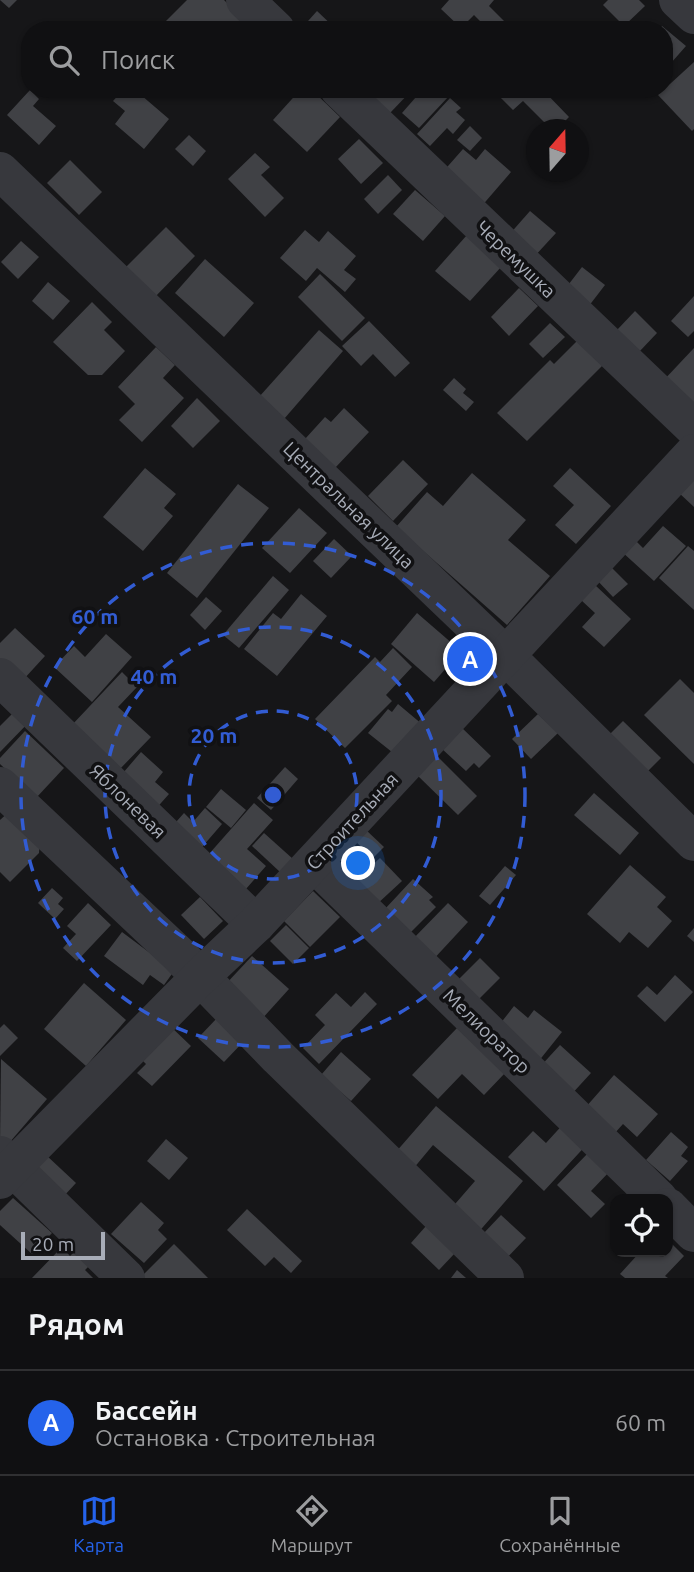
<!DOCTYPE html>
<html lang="ru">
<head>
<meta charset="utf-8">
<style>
  body { margin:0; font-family:Ubuntu,sans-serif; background:#19191b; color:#f1f3f6 }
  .controls { position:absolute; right:21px; bottom:21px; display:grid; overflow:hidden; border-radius:14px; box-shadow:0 2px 5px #0004 }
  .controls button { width:63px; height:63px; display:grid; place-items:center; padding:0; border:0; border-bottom:2px solid #303032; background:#101012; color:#f1f3f6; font:35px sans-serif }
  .compass { position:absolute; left:526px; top:119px; width:63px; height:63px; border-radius:50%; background:#101012; box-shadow:0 2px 5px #0004; rotate:20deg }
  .scale { position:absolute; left:21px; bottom:18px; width:84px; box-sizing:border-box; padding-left:7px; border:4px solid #a8adb8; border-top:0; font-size:19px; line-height:24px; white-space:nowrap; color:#a8adb8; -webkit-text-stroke:5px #111113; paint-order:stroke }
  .you { position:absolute; left:359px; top:864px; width:24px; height:24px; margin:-18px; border:5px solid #fff; border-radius:50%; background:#1a73e8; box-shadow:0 0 0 10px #1a73e833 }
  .badge { display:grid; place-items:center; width:46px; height:46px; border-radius:50%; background:#2563eb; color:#fff; font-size:23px; font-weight:700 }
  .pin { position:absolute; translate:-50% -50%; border:4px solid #fff; box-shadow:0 2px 7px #0006 }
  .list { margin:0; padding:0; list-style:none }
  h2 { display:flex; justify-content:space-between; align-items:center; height:91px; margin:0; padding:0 28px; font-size:30px }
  h2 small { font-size:23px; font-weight:400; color:#9c9d9f }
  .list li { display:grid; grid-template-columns:46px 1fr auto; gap:21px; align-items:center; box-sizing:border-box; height:105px; padding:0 28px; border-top:2px solid #303032 }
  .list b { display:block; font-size:26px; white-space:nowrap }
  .list p { margin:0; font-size:23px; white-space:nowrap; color:#9c9d9f }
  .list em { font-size:23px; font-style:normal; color:#9c9d9f }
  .icon { flex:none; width:38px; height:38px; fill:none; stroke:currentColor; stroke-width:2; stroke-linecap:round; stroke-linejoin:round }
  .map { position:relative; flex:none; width:694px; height:1278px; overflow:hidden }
  .search { position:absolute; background:#101012; box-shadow:0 2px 5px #0004; left:21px; right:21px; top:21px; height:77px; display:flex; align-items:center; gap:18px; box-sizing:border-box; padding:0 24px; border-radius:28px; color:#9c9d9f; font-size:26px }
  .sheet { height:196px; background:#101012 }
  nav { display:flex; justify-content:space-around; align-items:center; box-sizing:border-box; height:98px; border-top:2px solid #303032; background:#101012; font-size:19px; color:#9c9d9f }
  nav a { display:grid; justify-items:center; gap:4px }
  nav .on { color:#2563eb }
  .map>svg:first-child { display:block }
</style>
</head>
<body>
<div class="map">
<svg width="694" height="1278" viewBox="0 0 694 1278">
  <rect width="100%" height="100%" fill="#161618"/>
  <g fill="#404145">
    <polygon points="0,0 17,0 9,8"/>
    <polygon points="187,0 224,0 247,23 240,30 157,30"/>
    <polygon points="449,0 494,0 489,6 513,30 489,30 474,15 461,28 441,9"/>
    <polygon points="608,0 639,0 645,6 624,26 603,5"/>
    <polygon points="317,11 337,30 300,30"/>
    <polygon points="662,26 686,46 664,71 664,30 659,30"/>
    <polygon points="694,62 694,129 692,131 658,95"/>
    <polygon points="124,89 134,89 169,119 144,149 115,124 125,111 113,101"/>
    <polygon points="301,89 311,89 340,117 307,152 273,120"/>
    <polygon points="364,89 413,89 390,113"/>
    <polygon points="423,89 428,91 430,89 442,89 449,96 419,128 402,113"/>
    <polygon points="508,89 542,89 569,117 556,130 552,130 523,101 513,110 500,97"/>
    <polygon points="30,90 39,99 33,106 56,126 39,145 7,115"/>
    <polygon points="450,98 461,108 456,112 465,120 453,134 447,128 430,146 417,134"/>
    <polygon points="470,126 482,138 470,151 457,140"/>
    <polygon points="189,135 206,151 193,166 175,149"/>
    <polygon points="359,139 383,163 361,184 338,159"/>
    <polygon points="463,149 476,160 485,149 511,172 480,208 441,174"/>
    <polygon points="255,153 270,167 261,175 284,198 265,217 228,179"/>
    <polygon points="70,160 102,192 79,215 47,183"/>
    <polygon points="388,175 402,190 378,214 364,199"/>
    <polygon points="415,190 445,216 423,241 393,214"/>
    <polygon points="530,211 556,233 533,258 508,236"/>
    <polygon points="166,227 195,256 152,300 122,271"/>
    <polygon points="305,230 319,242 328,231 356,256 344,270 356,279 345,292 317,268 306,281 280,258"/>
    <polygon points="467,235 502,266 470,301 435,271"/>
    <polygon points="21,241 39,257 18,279 1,262"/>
    <polygon points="205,259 254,303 224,337 175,293"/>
    <polygon points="582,267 605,285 585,311 562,293"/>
    <polygon points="320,274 365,318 342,341 298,297"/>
    <polygon points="48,282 70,301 53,320 32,301"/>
    <polygon points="519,288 538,306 509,336 491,317"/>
    <polygon points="694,296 694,331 688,337 671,321"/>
    <polygon points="92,302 112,322 104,330 125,351 102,375 88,375 53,342"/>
    <polygon points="635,311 657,333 639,352 617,330"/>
    <polygon points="369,321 410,363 395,377 373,354 361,366 342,346"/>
    <polygon points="550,323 565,337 543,358 529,344"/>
    <polygon points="319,330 343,351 284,419 259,397"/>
    <polygon points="578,340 603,365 527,441 497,413 550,360 554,364"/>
    <polygon points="156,347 175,365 163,378 184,398 142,442 119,420 135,404 118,387"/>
    <polygon points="694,348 694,410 662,382"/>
    <polygon points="454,378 466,389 463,393 474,402 466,411 443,390"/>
    <polygon points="197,398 220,421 193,448 171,426"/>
    <polygon points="344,408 369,432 335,468 305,439 325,417 331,422"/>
    <polygon points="403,460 428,484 393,521 368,496"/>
    <polygon points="145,468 176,494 164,508 173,516 143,551 103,517"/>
    <polygon points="570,468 611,506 576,544 555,525 574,505 553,486"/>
    <polygon points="472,473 526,520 508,540 550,576 507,625 396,527 427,492 443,506"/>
    <polygon points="694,473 694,507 677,491"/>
    <polygon points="238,484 269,508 197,598 167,573"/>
    <polygon points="299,508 327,533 290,573 262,548"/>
    <polygon points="663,526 686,546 654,581 621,551 633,538 643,548"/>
    <polygon points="334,539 352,556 331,578 313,561"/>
    <polygon points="688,546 694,551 694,610 659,578"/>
    <polygon points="609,565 628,584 613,597 595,578"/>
    <polygon points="273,576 289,590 239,648 223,635"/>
    <polygon points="595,585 631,619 604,647 582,627 595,613 581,600"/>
    <polygon points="301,594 327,616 277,676 244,649 273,613 281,619"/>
    <polygon points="206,597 222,611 205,630 190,615"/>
    <polygon points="417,613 461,651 434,682 391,644"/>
    <polygon points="15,628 45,656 23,680 0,659 0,643"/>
    <polygon points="106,634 132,657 92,702 54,667 74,646 85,657"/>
    <polygon points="393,648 412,667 386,695 392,701 345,748 315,719 375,657 380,662"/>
    <polygon points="122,672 137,687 118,707 151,737 118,771 71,726"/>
    <polygon points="680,679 694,693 694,764 644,715"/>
    <polygon points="398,704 423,725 397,756 368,733 388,709 392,712"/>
    <polygon points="20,706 33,718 0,752 0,726"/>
    <polygon points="538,714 558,733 531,759 512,739"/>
    <polygon points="623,721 661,758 648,771 610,734"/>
    <polygon points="461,727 491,756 479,768 474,763 466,771 441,748"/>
    <polygon points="25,731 64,768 36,798 0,764 0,758"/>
    <polygon points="141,752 163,772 155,782 169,794 153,812 117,780"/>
    <polygon points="436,755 477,796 458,815 416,774"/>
    <polygon points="285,767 298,779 271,810 257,798"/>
    <polygon points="221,789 246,810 231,828 206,807"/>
    <polygon points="594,793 639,833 620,855 574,815"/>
    <polygon points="254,803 273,820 247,849 266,866 239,897 201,863"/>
    <polygon points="205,808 222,824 196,854 169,830 184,813 193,822"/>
    <polygon points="11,810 40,839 39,853 10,882 0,872 0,820"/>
    <polygon points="365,829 384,847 373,858 354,840"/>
    <polygon points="264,833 293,859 280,872 252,846"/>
    <polygon points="380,858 402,881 376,905 354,882"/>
    <polygon points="630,865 666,897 657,907 672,921 648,948 629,932 620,943 587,914"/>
    <polygon points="505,866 516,875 490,905 479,896"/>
    <polygon points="413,879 433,897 429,900 436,907 409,934 384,910"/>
    <polygon points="52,888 63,898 58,904 64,909 55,919 38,903"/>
    <polygon points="313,891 340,917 310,947 284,921"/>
    <polygon points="200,897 223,921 204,939 181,915"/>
    <polygon points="88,903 111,925 77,961 63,948 76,934 67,926"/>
    <polygon points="448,903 468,922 430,963 409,943"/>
    <polygon points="286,925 309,948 293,964 270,941"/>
    <polygon points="694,928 694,942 687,936"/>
    <polygon points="122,932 174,971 164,985 150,975 143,985 104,956"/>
    <polygon points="252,956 289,989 261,1020 224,986"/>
    <polygon points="480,958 500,978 475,1003 455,983"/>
    <polygon points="675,975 693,992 665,1022 637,996 647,986 657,995"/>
    <polygon points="84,983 126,1020 86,1066 44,1029"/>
    <polygon points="365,992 377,1004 319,1064 303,1048 325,1025 315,1015 336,993 351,1007"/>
    <polygon points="514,1006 528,1018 534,1010 562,1032 534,1067 500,1024"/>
    <polygon points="219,1016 245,1040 224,1062 198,1038"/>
    <polygon points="4,1024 18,1038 0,1056 0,1028"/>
    <polygon points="169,1025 191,1046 152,1086 137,1073 146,1064 138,1056"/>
    <polygon points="457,1028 505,1073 484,1095 462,1074 438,1099 412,1075"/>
    <polygon points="560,1045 591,1073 569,1097 538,1069"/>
    <polygon points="341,1052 371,1079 351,1101 321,1075"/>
    <polygon points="1,1059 47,1099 3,1150 0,1147"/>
    <polygon points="614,1075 658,1114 637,1137 623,1124 614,1134 585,1108"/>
    <polygon points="436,1106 523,1181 476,1235 449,1211 475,1181 433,1145 413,1169 395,1153"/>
    <polygon points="567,1120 590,1141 544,1191 508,1157 533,1131 546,1143"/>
    <polygon points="671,1132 688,1147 681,1156 688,1161 670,1181 646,1160"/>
    <polygon points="166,1139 188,1158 169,1180 147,1161"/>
    <polygon points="590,1151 610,1171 591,1191 605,1204 591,1218 557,1185"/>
    <polygon points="46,1155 76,1183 63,1197 33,1169"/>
    <polygon points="13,1198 52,1233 32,1254 0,1225 0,1211"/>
    <polygon points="141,1202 164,1223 158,1230 167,1239 144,1263 111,1234"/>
    <polygon points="247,1209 302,1261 291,1273 274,1257 265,1266 227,1230"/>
    <polygon points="501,1215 526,1238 499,1266 482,1235"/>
    <polygon points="426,1226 455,1253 439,1270 411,1243"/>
    <polygon points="668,1240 684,1256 665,1276 668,1278 625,1278 620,1274 640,1252 668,1252"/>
    <polygon points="174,1244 208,1278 140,1278"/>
    <polygon points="62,1247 70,1256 77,1249 92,1263 85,1270 93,1278 32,1278"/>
    <polygon points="457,1270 466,1278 451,1278"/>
  </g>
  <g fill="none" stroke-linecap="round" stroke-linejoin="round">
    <g stroke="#37383d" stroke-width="38">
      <polyline points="245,0 276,30"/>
      <polyline points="678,0 694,15"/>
      <polyline points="339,89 694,428"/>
      <polyline points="0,171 506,656 694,842"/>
      <polyline points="0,677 256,924"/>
      <polyline points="0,786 179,955 278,1057 505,1278"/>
      <polyline points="314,863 659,1199"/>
      <polyline points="0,1155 126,1278"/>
      <polyline points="0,1180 199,978 256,924 694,453"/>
      <polyline points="668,1207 694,1233"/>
    </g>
  </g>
  <g fill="none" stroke="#325cd3" stroke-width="3.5" stroke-dasharray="12 9">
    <circle cx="273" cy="795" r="84"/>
    <circle cx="273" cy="795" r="168"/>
    <circle cx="273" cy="795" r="252"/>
  </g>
  <g text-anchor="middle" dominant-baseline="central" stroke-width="7" stroke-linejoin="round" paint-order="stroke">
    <g font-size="19" fill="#a8adb8" stroke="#111113">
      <text transform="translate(516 259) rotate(44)">Черемушка</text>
      <text transform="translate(349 505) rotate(44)">Центральная улица</text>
      <text transform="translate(128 801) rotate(44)">Яблоневая</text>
      <text transform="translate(352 821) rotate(-47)">Строительная</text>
      <text transform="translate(487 1031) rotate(44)">Мелиоратор</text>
    </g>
  </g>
  <circle cx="273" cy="795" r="10" fill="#325cd3" stroke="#111113" stroke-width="3.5"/>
  <g font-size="21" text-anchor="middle" font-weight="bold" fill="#325cd3" stroke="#111113" stroke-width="7" stroke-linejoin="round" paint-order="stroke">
    <text x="95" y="624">60 m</text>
    <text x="154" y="684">40 m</text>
    <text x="214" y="743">20 m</text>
  </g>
</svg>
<div class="controls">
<button><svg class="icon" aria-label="locate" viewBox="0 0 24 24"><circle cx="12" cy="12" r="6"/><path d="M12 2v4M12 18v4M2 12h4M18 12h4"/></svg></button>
</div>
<svg class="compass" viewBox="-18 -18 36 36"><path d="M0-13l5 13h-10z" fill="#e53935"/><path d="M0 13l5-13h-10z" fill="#9c9d9f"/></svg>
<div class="scale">20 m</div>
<div class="you"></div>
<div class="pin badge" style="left:470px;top:659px">A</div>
<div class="search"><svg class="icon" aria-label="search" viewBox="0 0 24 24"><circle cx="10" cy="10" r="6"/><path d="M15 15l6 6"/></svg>Поиск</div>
</div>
<section class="sheet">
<h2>Рядом<small></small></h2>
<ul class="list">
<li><span class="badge">A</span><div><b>Бассейн</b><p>Остановка · Строительная</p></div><em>60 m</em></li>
</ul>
</section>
<nav>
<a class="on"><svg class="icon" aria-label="map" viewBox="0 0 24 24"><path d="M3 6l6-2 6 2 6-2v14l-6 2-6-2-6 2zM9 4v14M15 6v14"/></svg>Карта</a>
<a><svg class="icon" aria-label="directions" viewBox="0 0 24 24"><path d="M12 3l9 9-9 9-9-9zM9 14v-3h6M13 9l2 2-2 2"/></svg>Маршрут</a>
<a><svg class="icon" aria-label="saved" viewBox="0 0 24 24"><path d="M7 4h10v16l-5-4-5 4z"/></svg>Сохранённые</a>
</nav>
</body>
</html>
